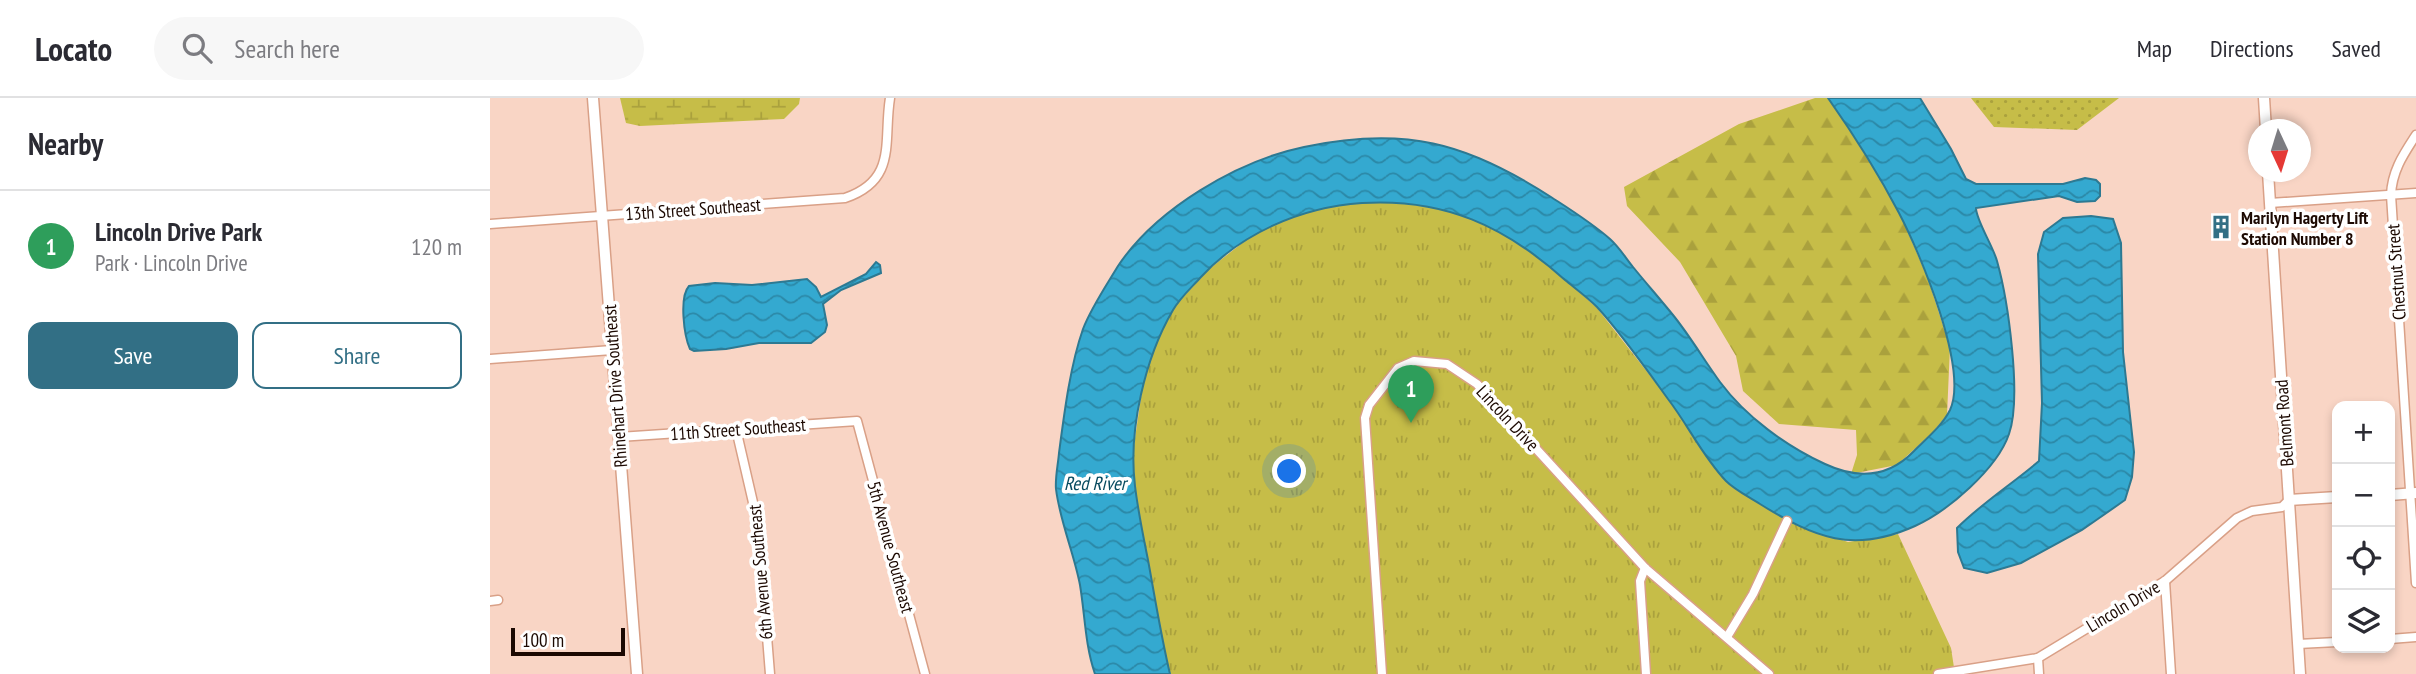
<!DOCTYPE html>
<html lang="en">
<head>
<meta charset="utf-8">
<style>
  body { margin:0; font-family:"PT Sans Narrow",sans-serif; background:#f7f7f7; color:#2b2b33 }
  .controls { position:absolute; right:21px; bottom:21px; display:grid; overflow:hidden; border-radius:14px; box-shadow:0 4px 10px #0003 }
  .controls button { width:63px; height:63px; display:grid; place-items:center; padding:0; border:0; border-bottom:2px solid #e1e1e2; background:#fff; color:#2b2b33; font:35px sans-serif }
  .compass { position:absolute; left:1758px; top:21px; width:63px; height:63px; border-radius:50%; background:#fff; box-shadow:0 4px 10px #0003; rotate:176deg }
  .scale { position:absolute; left:21px; bottom:18px; width:114px; box-sizing:border-box; padding-left:7px; border:4px solid #1c0902; border-top:0; font-size:19px; line-height:24px; white-space:nowrap; color:#1c0902; -webkit-text-stroke:5px #fff; paint-order:stroke }
  .you { position:absolute; left:800px; top:374px; width:24px; height:24px; margin:-18px; border:5px solid #fff; border-radius:50%; background:#1a73e8; box-shadow:0 0 0 10px #1a73e833 }
  .badge { display:grid; place-items:center; width:46px; height:46px; border-radius:50%; background:#326f85; color:#fff; font-size:23px; font-weight:700 }
  .pin { position:absolute; translate:-50% -58px; filter:drop-shadow(0 2px 4px #0008) }
  .pin::after { content:''; position:absolute; top:37px; width:24px; height:21px; background:inherit; clip-path:polygon(0 0,100% 0,50% 100%) }
  .list { margin:0; padding:0; list-style:none }
  h2 { display:flex; justify-content:space-between; align-items:center; height:91px; margin:0; padding:0 28px; font-size:30px }
  h2 small { font-size:23px; font-weight:400; color:#7c7c81 }
  .list li { display:grid; grid-template-columns:46px 1fr auto; gap:21px; align-items:center; box-sizing:border-box; height:112px; padding:0 28px; border-top:2px solid #e1e1e2 }
  .list b { display:block; font-size:26px; white-space:nowrap }
  .list p { margin:0; font-size:23px; white-space:nowrap; color:#7c7c81 }
  .list em { font-size:23px; font-style:normal; color:#7c7c81 }
  .actions { display:flex; gap:14px; padding:21px 28px }
  .actions a { flex:1; padding:16px 0; border:2px solid #326f85; border-radius:14px; text-align:center; font-size:24px; color:#326f85 }
  .actions .main { background:#326f85; color:#fff }
  .icon { flex:none; width:38px; height:38px; fill:none; stroke:currentColor; stroke-width:2; stroke-linecap:round; stroke-linejoin:round }
  .map { position:relative; flex:none; width:1926px; height:576px; overflow:hidden }
  header { display:flex; align-items:center; gap:42px; box-sizing:border-box; height:98px; padding:0 35px; background:#fff; border-bottom:2px solid #e1e1e2 }
  header strong { font-size:33px }
  nav { display:flex; gap:38px; margin-inline-start:auto; font-size:24px }
  .search { width:490px; height:63px; background:#f7f7f7; display:flex; align-items:center; gap:18px; box-sizing:border-box; padding:0 24px; border-radius:38px; color:#7c7c81; font-size:26px }
  main { display:flex }
  aside { flex:1; background:#fff }
  .map>svg:first-child { display:block }
</style>
</head>
<body>
<header>
<strong>Locato</strong>
<div class="search"><svg class="icon" aria-label="search" viewBox="0 0 24 24"><circle cx="10" cy="10" r="6"/><path d="M15 15l6 6"/></svg>Search here</div>
<nav><a>Map</a><a>Directions</a><a>Saved</a></nav>
</header>
<main>
<aside>
<h2>Nearby<small></small></h2>
<ul class="list">
<li><span class="badge" style="background:#2e9e5b">1</span><div><b>Lincoln Drive Park</b><p>Park · Lincoln Drive</p></div><em>120 m</em></li>
</ul>
<div class="actions"><a class="main">Save</a><a>Share</a></div>
</aside>
<div class="map">
<svg width="1926" height="576" viewBox="0 0 1926 576">
  <defs>
    <pattern id="grass-dots" width="8" height="8" patternUnits="userSpaceOnUse" patternTransform="scale(1.75)"><rect width="8" height="8" fill="#c6bd48"/><path d="M2 2h.1M6 6h.1" fill="none" stroke="#aaa13d" stroke-width="1.8" stroke-linecap="round"/></pattern>
    <pattern id="forest-firs" width="22" height="20" patternUnits="userSpaceOnUse" patternTransform="scale(1.75)"><rect width="22" height="20" fill="#c6bd48"/><path d="M5 1l3.5 6h-7zM16 11l3.5 6h-7z" fill="#aaa13d"/></pattern>
    <pattern id="wetland-marsh" width="20" height="14" patternUnits="userSpaceOnUse" patternTransform="scale(1.75)"><rect width="20" height="14" fill="#c6bd48"/><path d="M1 5h8M5 5V1M11 12h8M15 12V8" fill="none" stroke="#aaa13d"/></pattern>
    <pattern id="park-tufts" width="24" height="20" patternUnits="userSpaceOnUse" patternTransform="scale(1.75)"><rect width="24" height="20" fill="#c6bd48"/><path d="M3 7l-1-3M5 7V3M7 7l1-3M15 17l-1-3M17 17v-4M19 17l1-3" fill="none" stroke="#aaa13d"/></pattern>
    <pattern id="water-waves" width="16" height="10" patternUnits="userSpaceOnUse" patternTransform="scale(1.75)"><rect width="16" height="10" fill="#34a9d0"/><path d="M0 5q4-4 8 0t8 0" fill="none" stroke="#2b88a7"/></pattern>
  </defs>
  <rect width="100%" height="100%" fill="#f9d5c5"/>
  <polygon fill="url(#grass-dots)" points="1481,0 1629,0 1587,32 1504,29"/>
  <polygon fill="url(#forest-firs)" points="1325,0 1338,0 1374,52 1411,118 1438,181 1460,249 1457,317 1442,335 1407,367 1361,376 1367,357 1366,332 1289,326 1253,293 1246,258 1190,164 1137,108 1134,89 1249,26"/>
  <polygon fill="url(#wetland-marsh)" points="130,0 310,0 309,6 294,21 150,28 136,25"/>
  <polygon fill="url(#park-tufts)" points="898,103 940,107 992,123 1029,144 1066,173 1107,210 1180,303 1238,385 1297,423 1358,444 1408,436 1461,550 1465,576 680,576 668,528 644,385 644,347 653,286 665,247 685,208 719,171 760,139 806,116 853,106"/>
  <g fill="url(#water-waves)" stroke="#2d7992" stroke-width="2">
    <path d="M1338,0h92l31,51 15,30 10,5h87l22,-6 11,2 4,4v12l-5,5 -18,1 -18,-6 -83,12c0,12 17,38 21,53 11,39 25,136 12,173 -12,35 -61,77 -94,92 -62,28 -100,12 -155,-22 -11,-7 -25,-14 -34,-23 -23,-24 -38,-56 -58,-82 -21,-29 -47,-66 -71,-92 -10,-10 -21,-18 -32,-27 -60,-54 -121,-82 -203,-77 -60,4 -121,30 -162,75 -9,10 -20,20 -27,32 -28,48 -45,120 -38,176 3,25 8,49 13,74 7,38 13,76 22,114h-75c-10,-29 -10,-59 -15,-89 -6,-32 -20,-63 -24,-96 -1,-11 2,-24 3,-36 5,-38 11,-87 24,-124 8,-21 23,-43 35,-63 38,-57 119,-105 186,-119 100,-21 162,-5 247,50 20,13 41,26 59,42 9,8 15,18 23,28 13,16 27,32 40,48 17,21 31,45 47,67 26,35 66,64 105,82 32,15 63,14 89,-13 12,-12 28,-25 36,-41 19,-41 -30,-157 -51,-197 -21,-40 -45,-78 -71,-115z"/>
    <path d="M1601,118l22,3 8,24 2,109 11,100 -2,25 -7,23 -43,30 -61,33 -34,10 -23,-5 -6,-16 -1,-24c25,-25 55,-44 82,-67l3,-58 -4,-149 6,-22 19,-14z"/>
    <path d="M386,164l4,3 1,8 -40,17 -18,14 4,21 -2,7 -14,11h-52l-33,6 -32,2 -4,-2c-6,-13 -11,-52 -1,-63l26,-3 37,2 55,-6 9,8 5,10 45,-23z"/>
  </g>
  <g fill="none" stroke-linecap="round" stroke-linejoin="round">
    <g stroke="#d9a087" stroke-width="11">
      <g id="minor">
        <path d="M1926,37c-13,20 -24,36 -25,60l25,388"/>
        <polyline points="1780,105 1926,95"/>
        <path d="M0,126l355,-26c53,-18 38,-57 45,-100"/>
        <polyline points="0,261 122,252"/>
        <polyline points="246,331 268,426 280,576"/>
        <polyline points="129,339 367,323 435,576"/>
        <polyline points="1155,470 1150,483 1156,576"/>
        <polyline points="1675,483 1681,576"/>
        <polyline points="0,503 8,502"/>
        <polyline points="1237,539 1263,496 1297,423"/>
        <polyline points="1900,541 1926,539"/>
        <polyline points="1808,546 1847,544"/>
        <polyline points="1548,560 1549,576"/>
        <polyline points="892,576 875,320 879,307 908,270 924,263 957,266 987,286 1155,470 1279,576"/>
        <polyline points="1448,576 1548,560 1675,483 1747,420 1762,413 1792,409 1799,402"/>
      </g>
    </g>
    <g stroke="#d9a087" stroke-width="13">
      <g id="tertiary">
        <polyline points="103,0 147,576"/>
        <polyline points="1774,0 1776,32"/>
        <polyline points="1778,74 1810,576"/>
        <polyline points="1900,397 1926,395"/>
        <polyline points="1799,402 1847,399"/>
      </g>
    </g>
    <use href="#minor" stroke="#fff" stroke-width="8"/>
    <use href="#tertiary" stroke="#fff" stroke-width="10"/>
  </g>
  <defs>
    <g id="building-bare" transform="scale(1.89)"><path d="M-4-6H4V6H1V3H-1V6H-4ZM-2.5-4.3h1.7v1.8h-1.7ZM.8-4.3h1.7v1.8H.8ZM-2.5-1h1.7V.8h-1.7ZM.8-1h1.7V.8H.8Z" fill="#326f85" stroke="#fff" stroke-width="2.5" paint-order="stroke"/></g>
  </defs>
  <g fill-rule="evenodd">
    <use href="#building-bare" x="1731" y="129"/>
  </g>
  <g text-anchor="middle" dominant-baseline="central" stroke-width="7" stroke-linejoin="round" paint-order="stroke">
    <g font-size="18" fill="#1c0902" stroke="#fff">
      <text transform="translate(203 111) rotate(-4)">13th Street Southeast</text>
      <text transform="translate(1906 174) rotate(-94)">Chestnut Street</text>
      <text transform="translate(125 288) rotate(-94)">Rhinehart Drive Southeast</text>
      <text transform="translate(1018 320) rotate(47)">Lincoln Drive</text>
      <text transform="translate(1794 325) rotate(-94)">Belmont Road</text>
      <text transform="translate(248 331) rotate(-4)">11th Street Southeast</text>
      <text transform="translate(401 449) rotate(75)">5th Avenue Southeast</text>
      <text transform="translate(270 474) rotate(-95)">6th Avenue Southeast</text>
      <text transform="translate(1633 508) rotate(-31)">Lincoln Drive</text>
    </g>
    <g font-size="18" font-weight="bold" fill="#1c0902" stroke="#fff" text-anchor="start">
      <text x="1751" y="119">Marilyn Hagerty Lift<tspan x="1751" dy="21">Station Number 8</tspan></text>
    </g>
    <g font-size="19" font-style="italic" fill="#084b60" stroke="#fff">
      <text x="605" y="385">Red River</text>
    </g>
  </g>
</svg>
<div class="controls">
<button>+</button>
<button>−</button>
<button><svg class="icon" aria-label="locate" viewBox="0 0 24 24"><circle cx="12" cy="12" r="6"/><path d="M12 2v4M12 18v4M2 12h4M18 12h4"/></svg></button>
<button><svg class="icon" aria-label="layers" viewBox="0 0 24 24"><path d="M12 4l9 5-9 5-9-5zM3 14l9 5 9-5"/></svg></button>
</div>
<svg class="compass" viewBox="-18 -18 36 36"><path d="M0-13l5 13h-10z" fill="#e53935"/><path d="M0 13l5-13h-10z" fill="#7c7c81"/></svg>
<div class="scale">100 m</div>
<div class="you"></div>
<div class="pin badge" style="left:921px;top:325px;background:#2e9e5b">1</div>
</div>
</main>
</body>
</html>
